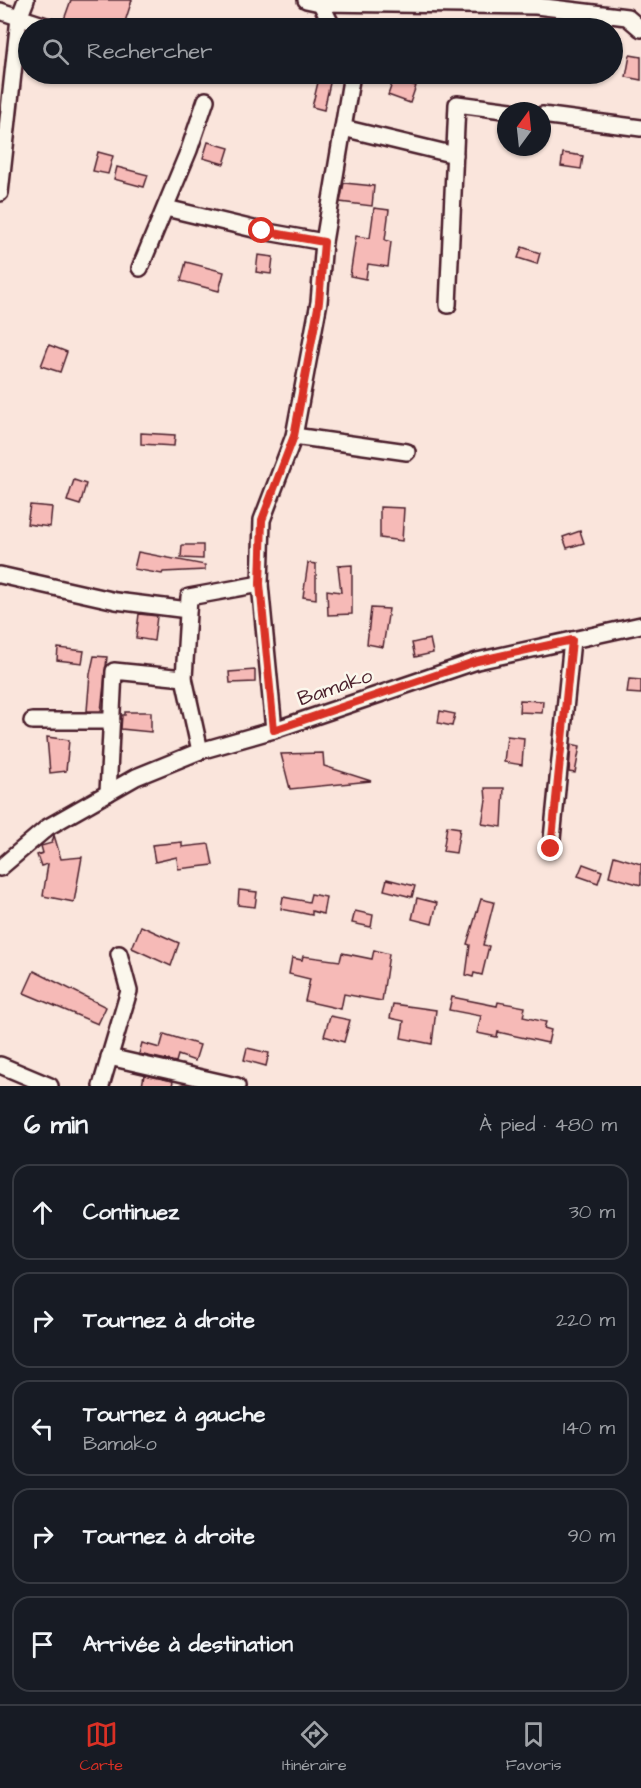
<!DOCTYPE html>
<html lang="fr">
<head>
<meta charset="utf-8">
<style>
  body { margin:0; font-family:"Architects Daughter",sans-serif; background:#242831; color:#f1f3f6 }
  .compass { position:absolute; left:497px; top:102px; width:54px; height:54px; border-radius:50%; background:#171b24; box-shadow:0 2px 4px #0004; rotate:15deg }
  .stop { position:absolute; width:18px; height:18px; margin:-14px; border:4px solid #d93025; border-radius:50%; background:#fff }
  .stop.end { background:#d93025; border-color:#fff; box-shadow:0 2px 6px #0008 }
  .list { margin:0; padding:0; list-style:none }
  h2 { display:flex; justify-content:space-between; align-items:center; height:78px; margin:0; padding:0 24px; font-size:26px }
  h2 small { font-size:20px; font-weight:400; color:#9ea1a6 }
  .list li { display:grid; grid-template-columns:39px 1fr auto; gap:18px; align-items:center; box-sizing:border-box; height:96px; margin:0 12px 12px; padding:0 12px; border:2px solid #363941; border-radius:18px }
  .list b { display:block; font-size:22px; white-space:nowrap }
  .list p { margin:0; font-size:20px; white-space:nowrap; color:#9ea1a6 }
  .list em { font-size:20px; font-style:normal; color:#9ea1a6 }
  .icon { flex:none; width:33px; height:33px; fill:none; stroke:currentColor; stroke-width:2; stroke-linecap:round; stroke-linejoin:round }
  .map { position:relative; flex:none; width:641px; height:1086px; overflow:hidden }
  .search { position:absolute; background:#171b24; box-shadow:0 2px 4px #0004; left:18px; right:18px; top:18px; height:66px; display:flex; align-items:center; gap:15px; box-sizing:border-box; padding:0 21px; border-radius:33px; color:#9ea1a6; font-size:22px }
  .sheet { height:618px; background:#171b24 }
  nav { display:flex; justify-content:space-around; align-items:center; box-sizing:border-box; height:84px; border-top:2px solid #363941; background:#171b24; font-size:16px; color:#9ea1a6 }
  nav a { display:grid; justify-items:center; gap:3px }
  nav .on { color:#d93025 }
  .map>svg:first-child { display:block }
</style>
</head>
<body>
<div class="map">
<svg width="641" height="1086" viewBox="0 0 641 1086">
  <rect width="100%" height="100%" fill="#fae5dc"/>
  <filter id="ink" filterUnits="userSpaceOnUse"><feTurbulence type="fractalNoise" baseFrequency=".0167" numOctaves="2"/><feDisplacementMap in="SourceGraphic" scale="12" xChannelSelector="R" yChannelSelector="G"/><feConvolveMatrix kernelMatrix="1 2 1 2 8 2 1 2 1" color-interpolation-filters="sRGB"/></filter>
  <g filter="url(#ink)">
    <g fill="#f6bab7" stroke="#4a1f2b" stroke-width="1.5">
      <polygon points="71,0 132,0 123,28 61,28"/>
      <polygon points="630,55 641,57 641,80 626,77"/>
      <polygon points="320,74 332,74 324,110 312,107"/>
      <polygon points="394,78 416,86 410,103 388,95"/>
      <polygon points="208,142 229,148 224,164 203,158"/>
      <polygon points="98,152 113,156 108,174 93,171"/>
      <polygon points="563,153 583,156 581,169 561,166"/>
      <polygon points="117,167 148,175 144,187 114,179"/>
      <polygon points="344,183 374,186 372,206 340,202"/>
      <polygon points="374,208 389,210 385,240 391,242 388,267 368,264 366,279 350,276 356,236 370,238"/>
      <polygon points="522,247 540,253 537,264 518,258"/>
      <polygon points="258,255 273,257 271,274 256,272"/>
      <polygon points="186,262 224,272 219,291 181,281"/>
      <polygon points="49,345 67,352 60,372 41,366"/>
      <polygon points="141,433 175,435 174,446 141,444"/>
      <polygon points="74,480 86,484 80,505 67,501"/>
      <polygon points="30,505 52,507 50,527 27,524"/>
      <polygon points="380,507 404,508 402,541 380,538"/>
      <polygon points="580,531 584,543 567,548 563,537"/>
      <polygon points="182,545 203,545 203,559 181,558"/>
      <polygon points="138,552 205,565 205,570 163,572 162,574 134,569"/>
      <polygon points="308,563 316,564 316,599 303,597"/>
      <polygon points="352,565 352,614 328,615 327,590 341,592 338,566"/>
      <polygon points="371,608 389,609 383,647 367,644"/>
      <polygon points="139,614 157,616 154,641 136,638"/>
      <polygon points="430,639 433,653 415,657 412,643"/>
      <polygon points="58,648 84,651 82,663 57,660"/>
      <polygon points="94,656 107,657 101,711 87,711 90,674"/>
      <polygon points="255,670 255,682 230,683 229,672"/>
      <polygon points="629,679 641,680 641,694 627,693"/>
      <polygon points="520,700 543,701 542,713 519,712"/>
      <polygon points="440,711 455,714 452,726 438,723"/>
      <polygon points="125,712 151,712 151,732 121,729 122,715 125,715"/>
      <polygon points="507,736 524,738 522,765 504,762"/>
      <polygon points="47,737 69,740 66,771 50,773"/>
      <polygon points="571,744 580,746 575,773 569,772"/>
      <polygon points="323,753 324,766 371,781 290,789 281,754"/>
      <polygon points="485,788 504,788 502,827 482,824 486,800"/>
      <polygon points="447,826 460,828 456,853 443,851"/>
      <polygon points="54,835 61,859 82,857 74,902 43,896 48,864 41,866 37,855 43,853 41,846 52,843"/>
      <polygon points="182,842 182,847 209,844 213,865 178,869 177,857 155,862 152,845"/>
      <polygon points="614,856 641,864 641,885 609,876"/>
      <polygon points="583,864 602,871 598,883 578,876"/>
      <polygon points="387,879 415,886 412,897 384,890"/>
      <polygon points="239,890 257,892 255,907 238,905"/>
      <polygon points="311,894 326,897 323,914 312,911 312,915 281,909 283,897 309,902"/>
      <polygon points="417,898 437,903 432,924 412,919"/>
      <polygon points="481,899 494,902 483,945 489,946 482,975 474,973 473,977 466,975 470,945 467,944"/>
      <polygon points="355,911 373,915 371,927 352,923"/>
      <polygon points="141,926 179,943 171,966 132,948"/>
      <polygon points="374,950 389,954 382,1001 344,994 341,1009 305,1001 310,979 289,974 292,958 302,960 303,956 340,961 342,953 372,959"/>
      <polygon points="34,971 106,1007 98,1024 24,993"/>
      <polygon points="452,997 497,1006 498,1002 525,1007 523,1017 546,1022 544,1028 551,1030 548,1043 498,1032 497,1037 477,1033 481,1016 449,1010"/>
      <polygon points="393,1004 436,1010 432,1044 401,1038 404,1021 390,1018"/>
      <polygon points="330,1016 350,1020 344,1042 324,1036"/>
      <polygon points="164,1034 200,1045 195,1061 178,1055 176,1062 139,1054 142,1043 160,1048"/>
      <polygon points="247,1048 269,1053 266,1066 244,1060"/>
      <polygon points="144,1075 173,1081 172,1086 142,1086"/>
    </g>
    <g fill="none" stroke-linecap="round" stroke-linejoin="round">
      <g stroke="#4a1f2b" stroke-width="20">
        <g id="minor">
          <polyline points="306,0 320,3 536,6 627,17 641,29"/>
          <polyline points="319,0 333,28"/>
          <polyline points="0,11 52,28"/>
          <polyline points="542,115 641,128"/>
          <polyline points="343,128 455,155"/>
          <polyline points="0,193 19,18 26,0"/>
          <polyline points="166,208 262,231 324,242"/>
          <polyline points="140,268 189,150 206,100"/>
          <polyline points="448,305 457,104 511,111"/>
          <polyline points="294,436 407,452"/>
          <polyline points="0,575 116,601 188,610"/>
          <polyline points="32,721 112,721"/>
          <polyline points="274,730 260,584 262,520 294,436 319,302 324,242 352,74"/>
          <polyline points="200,751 184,678 189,597 260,584"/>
          <polyline points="108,793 114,671 184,678"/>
          <polyline points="551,849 572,640"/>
          <polyline points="0,868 48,827 136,777 200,751 274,730 477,661 641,625"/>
          <polyline points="109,1057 237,1086"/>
          <polyline points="0,1065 50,1086"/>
          <polyline points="101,1086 129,991 119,954"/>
        </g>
      </g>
      <use href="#minor" stroke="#fbf7ec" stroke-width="15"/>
    </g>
  </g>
  <g fill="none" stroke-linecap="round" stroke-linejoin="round" filter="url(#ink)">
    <polyline stroke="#d93025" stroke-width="8" points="262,231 324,242 319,302 294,436 262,520 260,584 274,730 477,661 572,640 551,849"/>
  </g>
  <g text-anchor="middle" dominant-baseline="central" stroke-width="5" stroke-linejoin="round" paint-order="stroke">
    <g font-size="21" fill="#4a1f2b" stroke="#fbf7ec">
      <text transform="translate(335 687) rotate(-19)">Bamako</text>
    </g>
  </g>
</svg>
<svg class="compass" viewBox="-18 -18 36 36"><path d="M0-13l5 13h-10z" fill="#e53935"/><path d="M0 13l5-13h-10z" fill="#9ea1a6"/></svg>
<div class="stop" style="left:262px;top:231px"></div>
<div class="stop end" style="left:551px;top:849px"></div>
<div class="search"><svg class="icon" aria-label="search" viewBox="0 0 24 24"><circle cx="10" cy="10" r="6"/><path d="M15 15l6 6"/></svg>Rechercher</div>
</div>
<section class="sheet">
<h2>6 min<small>À pied · 480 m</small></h2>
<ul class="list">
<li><svg class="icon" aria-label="ahead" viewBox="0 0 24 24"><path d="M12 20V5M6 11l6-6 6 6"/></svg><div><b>Continuez</b></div><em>30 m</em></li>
<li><svg class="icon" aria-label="right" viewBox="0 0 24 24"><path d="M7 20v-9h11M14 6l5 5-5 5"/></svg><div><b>Tournez à droite</b></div><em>220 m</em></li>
<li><svg class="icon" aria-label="left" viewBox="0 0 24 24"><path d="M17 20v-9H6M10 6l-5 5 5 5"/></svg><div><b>Tournez à gauche</b><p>Bamako</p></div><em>140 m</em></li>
<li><svg class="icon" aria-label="right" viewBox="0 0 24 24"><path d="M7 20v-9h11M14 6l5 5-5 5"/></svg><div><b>Tournez à droite</b></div><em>90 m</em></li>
<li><svg class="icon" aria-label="arrive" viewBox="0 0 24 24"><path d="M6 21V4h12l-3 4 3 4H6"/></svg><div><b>Arrivée à destination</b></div></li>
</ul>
</section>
<nav>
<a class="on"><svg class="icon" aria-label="map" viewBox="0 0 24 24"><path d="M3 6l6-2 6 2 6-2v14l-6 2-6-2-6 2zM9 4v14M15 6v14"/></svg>Carte</a>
<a><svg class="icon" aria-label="directions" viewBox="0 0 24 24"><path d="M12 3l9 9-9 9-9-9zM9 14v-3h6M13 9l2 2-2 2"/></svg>Itinéraire</a>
<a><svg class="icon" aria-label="saved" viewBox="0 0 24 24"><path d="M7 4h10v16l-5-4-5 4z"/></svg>Favoris</a>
</nav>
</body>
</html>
